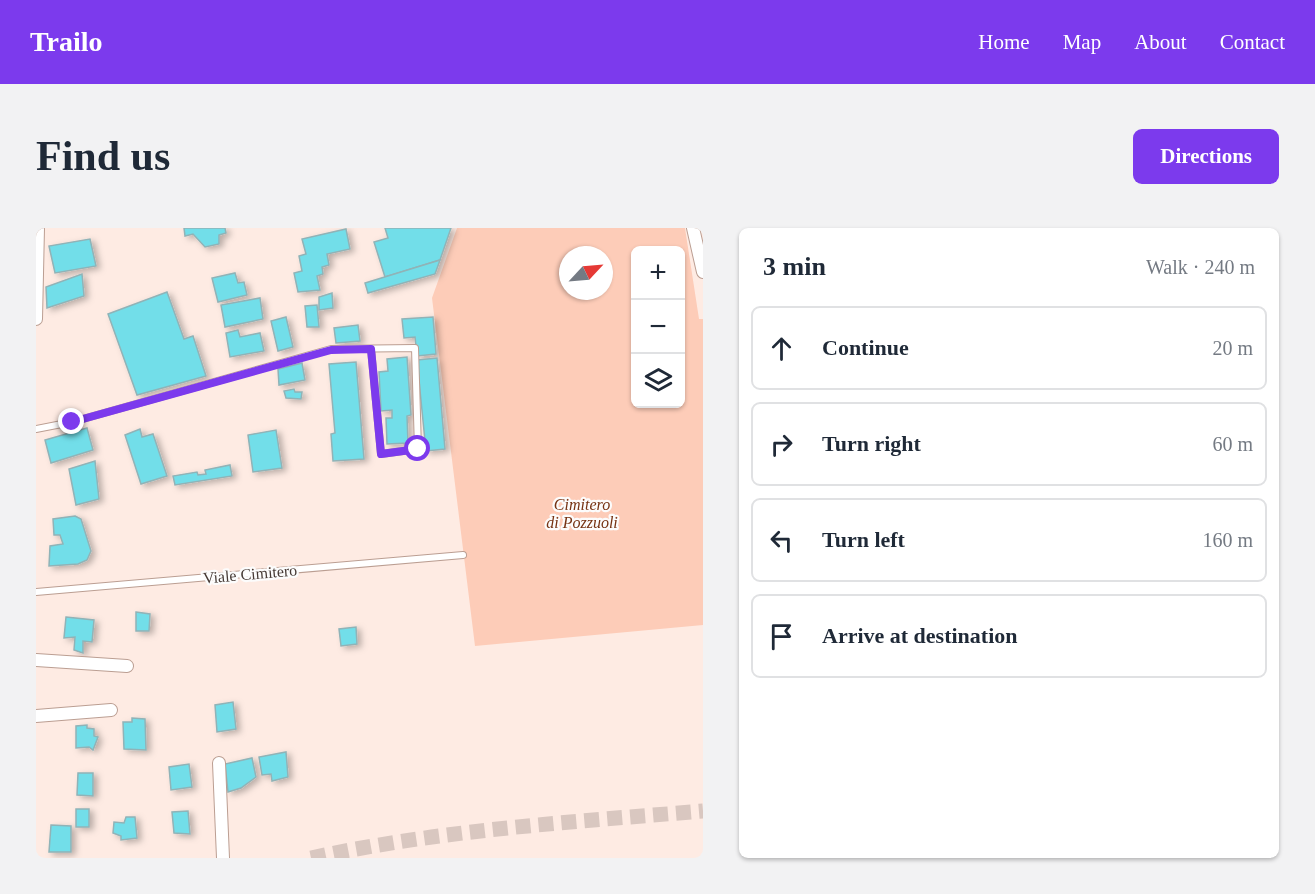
<!DOCTYPE html>
<html lang="en">
<head>
<meta charset="utf-8">
<style>
  body { margin:0; font-family:"Times New Roman",serif; background:#f2f2f3; color:#1f2937 }
  .controls { position:absolute; right:18px; top:18px; display:grid; overflow:hidden; border-radius:9px; box-shadow:0 2px 4px #0004 }
  .controls button { width:54px; height:54px; display:grid; place-items:center; padding:0; border:0; border-bottom:2px solid #e0e1e3; background:#fff; color:#1f2937; font:30px sans-serif }
  .compass { position:absolute; left:523px; top:18px; width:54px; height:54px; border-radius:50%; background:#fff; box-shadow:0 2px 4px #0004; rotate:64deg }
  .stop { position:absolute; width:18px; height:18px; margin:-14px; border:4px solid #7c3aed; border-radius:50%; background:#fff }
  .stop.end { background:#7c3aed; border-color:#fff; box-shadow:0 2px 6px #0008 }
  .list { margin:0; padding:0; list-style:none }
  h2 { display:flex; justify-content:space-between; align-items:center; height:78px; margin:0; padding:0 24px; font-size:26px }
  h2 small { font-size:20px; font-weight:400; color:#747a83 }
  .list li { display:grid; grid-template-columns:39px 1fr auto; gap:18px; align-items:center; box-sizing:border-box; height:84px; margin:0 12px 12px; padding:0 12px; border:2px solid #e0e1e3; border-radius:9px }
  .list b { display:block; font-size:22px; white-space:nowrap }
  .list em { font-size:20px; font-style:normal; color:#747a83 }
  .icon { flex:none; width:33px; height:33px; fill:none; stroke:currentColor; stroke-width:2; stroke-linecap:round; stroke-linejoin:round }
  .map { position:relative; flex:none; width:667px; height:630px; overflow:hidden; border-radius:9px }
  header { display:flex; align-items:center; gap:36px; box-sizing:border-box; height:84px; padding:0 30px; background:#7c3aed; color:#fff }
  header strong { font-size:28px }
  nav { display:flex; gap:33px; margin-inline-start:auto; font-size:21px }
  .intro { display:flex; align-items:center; justify-content:space-between; box-sizing:border-box; height:144px; padding:0 36px }
  h1 { margin:0; font-size:42px }
  .button { padding:15px 27px; border-radius:9px; background:#7c3aed; color:#fff; font-size:21px; font-weight:700 }
  main { display:flex; gap:36px; padding:0 36px }
  aside { flex:1; background:#fff; border-radius:9px; box-shadow:0 2px 4px #0004 }
  .map>svg:first-child { display:block }
</style>
</head>
<body>
<header>
<strong>Trailo</strong>
<nav><a>Home</a><a>Map</a><a>About</a><a>Contact</a></nav>
</header>
<div class="intro"><h1>Find us</h1><a class="button">Directions</a></div>
<main>
<div class="map">
<svg width="667" height="630" viewBox="0 0 667 630">
  <defs>
    <filter id="shadow"><feDropShadow dx="4" dy="2.5" stdDeviation="3" flood-color="#0004"/></filter>
  </defs>
  <rect width="100%" height="100%" fill="#feebe3"/>
  <path fill="#fdccb8" fill-rule="evenodd" d="M421,0h228l14,91h4v306l-228,21 -43,-348zM600,22h44v154h-44zM532,27h36v36h-36z"/>
  <g fill="#72dee9" stroke="#90b3b7" stroke-width="1.5" filter="url(#shadow)">
    <polygon points="148,0 189,0 190,5 183,7 183,16 169,19 157,6 149,8"/>
    <polygon points="349,0 415,0 404,32 349,49 338,14 352,10"/>
    <polygon points="310,1 314,21 291,26 293,37 286,39 287,46 281,48 284,62 262,64 258,45 266,43 263,28 270,26 266,11"/>
    <polygon points="54,11 60,38 19,45 13,18"/>
    <polygon points="404,32 399,46 332,65 329,55"/>
    <polygon points="199,45 202,55 208,54 211,67 182,74 176,50"/>
    <polygon points="46,46 48,68 11,80 10,59"/>
    <polygon points="131,64 148,111 157,108 170,148 101,167 72,86"/>
    <polygon points="296,65 297,80 283,82 283,69"/>
    <polygon points="224,70 227,91 189,99 185,77"/>
    <polygon points="281,77 283,99 271,99 269,78"/>
    <polygon points="250,89 257,119 242,123 235,93"/>
    <polygon points="397,89 400,126 381,128 379,109 368,110 366,91"/>
    <polygon points="322,97 324,113 300,115 298,100"/>
    <polygon points="202,102 204,109 224,105 228,123 194,129 190,105"/>
    <polygon points="371,129 375,187 371,188 372,215 351,216 350,190 356,190 356,182 345,183 343,144 352,143 351,131"/>
    <polygon points="401,130 409,221 390,223 381,132"/>
    <polygon points="320,134 328,231 297,233 295,206 299,205 293,136"/>
    <polygon points="266,135 269,152 243,157 242,141"/>
    <polygon points="258,161 259,164 266,164 265,171 250,170 248,163"/>
    <polygon points="51,200 57,222 15,235 9,212"/>
    <polygon points="104,201 106,209 117,206 131,248 105,256 89,207"/>
    <polygon points="240,202 246,240 217,244 212,207"/>
    <polygon points="59,233 63,271 40,277 33,241"/>
    <polygon points="194,237 196,248 139,257 137,248 161,244 162,247 170,246 169,242"/>
    <polygon points="39,288 45,291 55,323 51,332 42,336 13,338 14,318 27,316 24,307 18,307 17,291"/>
    <polygon points="100,384 114,386 113,403 100,403"/>
    <polygon points="30,389 58,392 56,414 47,413 47,425 38,422 39,409 28,410"/>
    <polygon points="320,399 321,416 305,418 303,401"/>
    <polygon points="197,474 200,501 181,504 179,477"/>
    <polygon points="96,490 109,491 110,522 88,521 87,494 96,494"/>
    <polygon points="51,497 51,500 58,501 58,508 62,509 57,522 53,519 40,520 40,498"/>
    <polygon points="250,524 252,549 236,553 235,546 226,547 223,529"/>
    <polygon points="216,530 220,549 205,560 192,564 189,536"/>
    <polygon points="153,536 156,559 135,562 133,539"/>
    <polygon points="42,545 57,545 57,568 41,567"/>
    <rect x="40" y="581" width="13" height="18"/>
    <polygon points="152,583 154,606 138,605 136,584"/>
    <polygon points="90,589 99,589 101,610 85,612 85,608 77,605 78,594 88,595"/>
    <polygon points="15,597 35,598 35,624 13,624"/>
  </g>
  <g fill="none" stroke-linecap="round" stroke-linejoin="round">
    <path stroke="#d9c7c0" stroke-width="15" stroke-dasharray="15 8" stroke-linecap="butt" d="M275,630c129,-28 261,-36 392,-47"/>
    <g stroke="#bb9e92" stroke-width="8">
      <g id="service">
        <polyline points="0,201 36,194 295,121 379,120 382,221 345,226 335,121"/>
        <polyline points="0,364 427,327"/>
      </g>
    </g>
    <g stroke="#bb9e92" stroke-width="14">
      <g id="minor">
        <polyline points="657,0 667,44"/>
        <polyline points="0,91 2,0"/>
        <polyline points="0,432 91,438"/>
        <polyline points="0,488 75,482"/>
        <polyline points="183,535 187,630"/>
      </g>
    </g>
    <use href="#service" stroke="#fff" stroke-width="6"/>
    <use href="#minor" stroke="#fff" stroke-width="12"/>
  </g>
  <g fill="none" stroke-linecap="round" stroke-linejoin="round">
    <polyline stroke="#7c3aed" stroke-width="8" points="36,194 295,122 335,121 345,226 382,221"/>
  </g>
  <g text-anchor="middle" dominant-baseline="central" stroke-width="4.5" stroke-linejoin="round" paint-order="stroke">
    <g font-size="16" font-style="italic" fill="#763212" stroke="#fcfcfc">
      <text x="546" y="276">Cimitero<tspan x="546" dy="18">di Pozzuoli</tspan></text>
    </g>
    <g font-size="16" fill="#453934" stroke="#fcfcfc">
      <text transform="translate(214 346) rotate(-5)">Viale Cimitero</text>
    </g>
  </g>
</svg>
<div class="controls">
<button>+</button>
<button>−</button>
<button><svg class="icon" aria-label="layers" viewBox="0 0 24 24"><path d="M12 4l9 5-9 5-9-5zM3 14l9 5 9-5"/></svg></button>
</div>
<svg class="compass" viewBox="-18 -18 36 36"><path d="M0-13l5 13h-10z" fill="#e53935"/><path d="M0 13l5-13h-10z" fill="#747a83"/></svg>
<div class="stop" style="left:382px;top:221px"></div>
<div class="stop end" style="left:36px;top:194px"></div>
</div>
<aside>
<h2>3 min<small>Walk · 240 m</small></h2>
<ul class="list">
<li><svg class="icon" aria-label="ahead" viewBox="0 0 24 24"><path d="M12 20V5M6 11l6-6 6 6"/></svg><div><b>Continue</b></div><em>20 m</em></li>
<li><svg class="icon" aria-label="right" viewBox="0 0 24 24"><path d="M7 20v-9h11M14 6l5 5-5 5"/></svg><div><b>Turn right</b></div><em>60 m</em></li>
<li><svg class="icon" aria-label="left" viewBox="0 0 24 24"><path d="M17 20v-9H6M10 6l-5 5 5 5"/></svg><div><b>Turn left</b></div><em>160 m</em></li>
<li><svg class="icon" aria-label="arrive" viewBox="0 0 24 24"><path d="M6 21V4h12l-3 4 3 4H6"/></svg><div><b>Arrive at destination</b></div></li>
</ul>
</aside>
</main>
</body>
</html>
